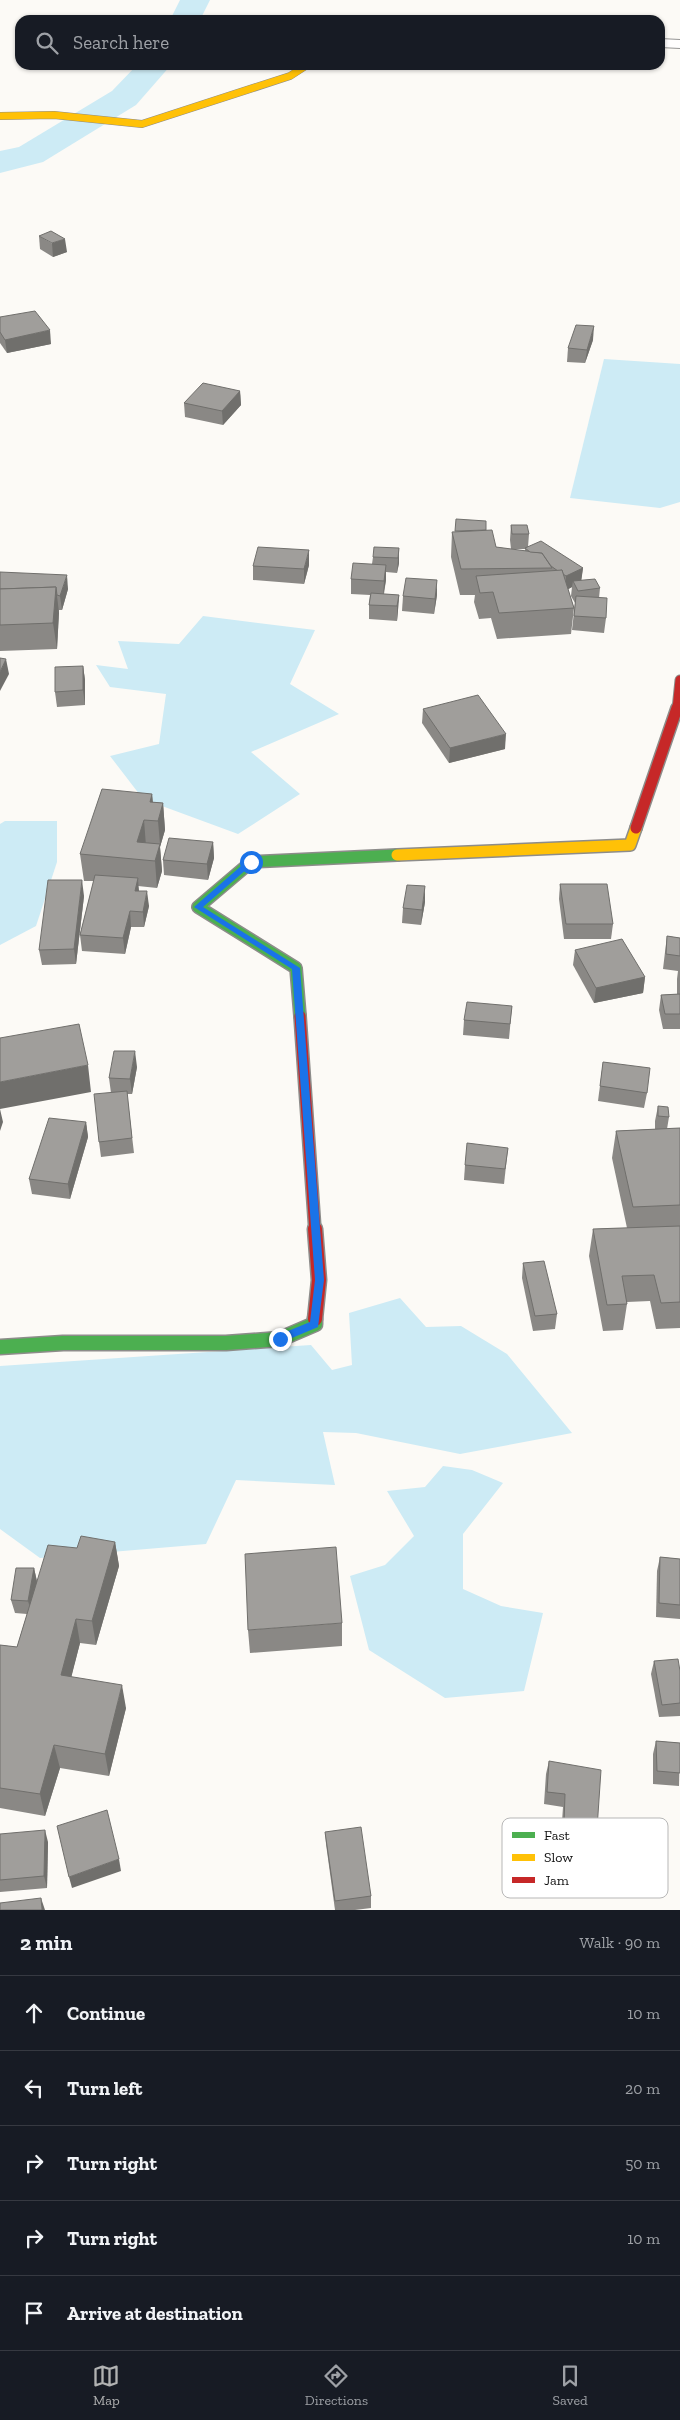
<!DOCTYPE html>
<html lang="en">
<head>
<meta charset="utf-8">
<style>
  body { margin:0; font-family:"Zilla Slab",serif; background:#242831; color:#f1f3f6 }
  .stop { position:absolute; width:15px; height:15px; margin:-11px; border:4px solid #1a73e8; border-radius:50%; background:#fff }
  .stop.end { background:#1a73e8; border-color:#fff; box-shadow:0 1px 5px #0008 }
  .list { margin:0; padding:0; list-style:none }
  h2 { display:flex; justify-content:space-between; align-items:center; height:65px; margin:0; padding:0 20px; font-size:21px }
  h2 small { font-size:16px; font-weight:400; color:#9ea1a6 }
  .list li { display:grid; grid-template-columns:32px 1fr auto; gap:15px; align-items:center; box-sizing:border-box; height:75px; padding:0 20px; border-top:1px solid #363941 }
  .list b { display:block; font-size:19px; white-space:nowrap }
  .list em { font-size:16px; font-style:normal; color:#9ea1a6 }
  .icon { flex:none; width:28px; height:28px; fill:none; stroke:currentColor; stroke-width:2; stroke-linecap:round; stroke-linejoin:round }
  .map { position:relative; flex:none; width:680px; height:1910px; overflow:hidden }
  .search { position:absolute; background:#171b24; box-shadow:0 1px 4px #0004; left:15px; right:15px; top:15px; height:55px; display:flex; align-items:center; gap:12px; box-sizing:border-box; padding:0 18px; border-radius:15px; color:#9ea1a6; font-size:19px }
  .sheet { height:440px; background:#171b24 }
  nav { display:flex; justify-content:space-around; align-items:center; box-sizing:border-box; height:70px; border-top:1px solid #363941; background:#171b24; font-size:14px; color:#9ea1a6 }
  nav a { display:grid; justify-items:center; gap:2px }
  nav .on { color:#b1b2b2 }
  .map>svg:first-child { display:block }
</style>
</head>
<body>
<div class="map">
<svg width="680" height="1910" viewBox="0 0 680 1910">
  <rect width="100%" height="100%" fill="#fcfaf6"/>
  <g fill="#cdebf5">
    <polygon points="604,359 680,364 680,502 660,508 570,498"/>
    <polygon points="203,616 315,630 290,684 339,714 251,752 300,794 238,834 143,799 110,756 159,744 166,694 110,687 96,665 128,669 118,641 179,644"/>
    <polygon points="5,821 57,821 57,862 36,926 0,945 0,824"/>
    <polygon points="400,1298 426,1327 461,1326 507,1354 572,1433 460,1454 356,1433 323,1432 335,1485 236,1480 206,1544 40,1558 0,1529 0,1366 311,1345 332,1370 352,1365 349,1313"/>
    <polygon points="443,1466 472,1470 503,1483 463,1534 463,1589 501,1606 543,1613 524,1691 445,1698 369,1650 350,1576 385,1565 414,1536 387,1491 425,1487"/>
  </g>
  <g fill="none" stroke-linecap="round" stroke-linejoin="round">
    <g fill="#cdebf5" fill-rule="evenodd">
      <polygon points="180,0 210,0 200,20 170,20"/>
      <polygon points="137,65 171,65 136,105 43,162 0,173 0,151 19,147 112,91"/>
    </g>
    <g stroke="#969594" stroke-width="2">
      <polygon id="street" points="660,39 680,40 680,48 660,47"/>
    </g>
    <g stroke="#8d8c8a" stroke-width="14">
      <polyline id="fast-far1" points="300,1016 296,968 198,907 251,862 397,855"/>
    </g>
    <g stroke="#8d8c8a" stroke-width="17">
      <polyline id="fast" points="0,1347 63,1343 226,1343 280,1339 315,1324 315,1319"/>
    </g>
    <g stroke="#8d8c8a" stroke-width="8">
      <polyline id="slow-far1" points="0,116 54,115 142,124 290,76 307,65"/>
    </g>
    <g stroke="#8d8c8a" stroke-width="14">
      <polyline id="slow" points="397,855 630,845 636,828"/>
    </g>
    <g stroke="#8d8c8a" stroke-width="11">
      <polyline id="jam-far2" points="677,709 680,680"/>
    </g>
    <g stroke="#8d8c8a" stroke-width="14">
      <g id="jam-far1">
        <polyline points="636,828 677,708"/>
        <polyline points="300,1016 315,1231"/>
      </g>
    </g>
    <g stroke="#8d8c8a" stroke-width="17">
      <polyline id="jam" points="315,1319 319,1280 315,1229"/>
    </g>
    <use href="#street" fill="#fffefe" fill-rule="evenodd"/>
    <use href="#fast-far1" stroke="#4caf50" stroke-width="11"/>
    <use href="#fast" stroke="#4caf50" stroke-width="14"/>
    <use href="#slow-far1" stroke="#ffc107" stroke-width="7"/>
    <use href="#slow" stroke="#ffc107" stroke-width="11"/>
    <use href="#jam-far2" stroke="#c62828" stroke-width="9"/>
    <use href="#jam-far1" stroke="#c62828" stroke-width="11"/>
    <use href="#jam" stroke="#c62828" stroke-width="14"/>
  </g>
  <g fill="#8a8885">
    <polygon points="39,236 67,252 53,257 40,249"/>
    <polygon points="0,317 51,344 7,353 0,343"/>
    <polygon points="593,340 585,363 567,362 568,348"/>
    <polygon points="240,391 241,405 223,425 185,417 184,403"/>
    <polygon points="511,525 529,534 528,547 583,568 581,580 600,588 599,598 606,618 604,633 572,630 575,603 571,596 572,587 568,589 574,608 571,634 497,639 491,618 479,619 474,602 475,595 460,595 451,557 452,532 486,530 496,547 525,551 525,549 511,549 510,540"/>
    <polygon points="399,548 399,563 397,573 386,572 386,580 384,594 399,595 398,610 397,621 369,619 369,605 370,595 351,594 351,579 372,564 373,557"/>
    <polygon points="309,565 304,584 253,580 253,566"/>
    <polygon points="0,572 68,589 62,610 59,610 57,649 0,651"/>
    <polygon points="437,595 434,614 402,611 403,596"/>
    <polygon points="83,666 85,680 85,705 57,707 55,692"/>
    <polygon points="423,709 505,749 449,763 422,723"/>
    <polygon points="152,794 153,802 163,803 165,830 160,847 162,871 157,888 138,886 139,891 149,906 144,927 131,927 125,954 82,951 80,935 94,881 84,881 80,854"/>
    <polygon points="213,842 214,858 208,880 164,875 163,860"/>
    <polygon points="560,884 613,924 611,939 564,939 559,899"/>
    <polygon points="84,896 76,964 42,965 39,950"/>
    <polygon points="425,902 421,925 402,923 403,908"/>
    <polygon points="667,936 680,938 680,1029 663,1029 659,1010 661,995 677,994 677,979 678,971 663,969 665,952"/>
    <polygon points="575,950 645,977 643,993 594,1003 573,965"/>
    <polygon points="512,1006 509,1039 463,1035 464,1020"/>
    <polygon points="603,1062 647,1093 644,1108 598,1101"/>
    <polygon points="137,1067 132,1094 127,1094 134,1153 101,1157 99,1142 111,1093 109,1078"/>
    <polygon points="658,1106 669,1117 667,1129 680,1128 680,1328 656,1329 650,1301 627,1302 627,1304 623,1330 603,1331 589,1256 593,1229 627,1228 612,1158 616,1131 655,1129 655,1121"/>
    <polygon points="86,1122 88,1137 70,1199 32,1194 29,1179"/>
    <polygon points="508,1148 504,1184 464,1180 465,1165"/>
    <polygon points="523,1263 557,1314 555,1329 533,1331 522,1278"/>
    <polygon points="115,1542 119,1566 96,1645 80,1643 71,1677 126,1708 109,1776 60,1768 45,1816 0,1808 0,1645 17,1647 27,1614 15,1613 11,1600 34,1568 37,1581 77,1548"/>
    <polygon points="660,1557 680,1559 680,1619 656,1617 657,1571"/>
    <polygon points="342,1623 342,1646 250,1653 248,1630"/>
    <polygon points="654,1661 680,1671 680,1716 659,1717 651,1674"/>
    <polygon points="656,1741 680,1743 679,1786 653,1784 653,1754"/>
    <polygon points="549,1761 597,1829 594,1841 561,1836 563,1807 544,1804 546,1774"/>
    <polygon points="325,1832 371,1896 371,1908 355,1910 335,1910 326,1844"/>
    <polygon points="0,1834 48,1842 47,1888 0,1892"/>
  </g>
  <g fill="#706f6c">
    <polygon points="65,239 67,252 53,257 52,243"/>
    <polygon points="594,326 593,340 585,363 587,350"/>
    <polygon points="50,330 51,344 7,353 5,340"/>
    <polygon points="240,391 241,405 223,425 222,411"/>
    <polygon points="399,548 399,563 397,573 398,558"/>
    <polygon points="309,550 309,565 304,584 304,569"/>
    <polygon points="386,565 386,580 383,596 384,581"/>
    <polygon points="583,568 581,583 573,581 572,587 565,591 566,576"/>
    <polygon points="67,575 68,589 62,610 60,596"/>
    <polygon points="437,580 437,595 434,614 435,599"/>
    <polygon points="56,587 59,613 57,649 53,623"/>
    <polygon points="399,595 398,610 397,621 397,606"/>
    <polygon points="6,659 9,674 0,691 0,672"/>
    <polygon points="83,666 85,680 85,705 83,690"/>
    <polygon points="506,734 505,749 449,763 450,748"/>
    <polygon points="152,794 154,821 150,802"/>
    <polygon points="163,803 165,830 160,847 162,871 157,888 155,861 160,844 158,821"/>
    <polygon points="144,820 146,846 137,842"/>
    <polygon points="213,842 214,858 208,880 207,864"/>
    <polygon points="138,878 139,893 135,891"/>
    <polygon points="82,880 84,896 76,964 74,949"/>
    <polygon points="425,886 425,902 421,925 422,910"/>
    <polygon points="147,891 149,906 144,927 143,912"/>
    <polygon points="130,911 131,927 125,954 123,938"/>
    <polygon points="645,977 643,993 594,1003 596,988"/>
    <polygon points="135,1051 137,1067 132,1094 130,1079"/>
    <polygon points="88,1065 91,1092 0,1109 3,1122 0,1131 0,1082"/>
    <polygon points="86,1122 88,1137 70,1199 68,1184"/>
    <polygon points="115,1542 119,1566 96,1645 92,1621"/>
    <polygon points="34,1568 37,1582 32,1614 28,1601"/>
    <polygon points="76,1619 80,1643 66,1698 61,1675"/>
    <polygon points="122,1685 126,1708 109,1776 105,1754"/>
    <polygon points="54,1745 60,1768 45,1816 40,1794"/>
    <polygon points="45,1830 48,1842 47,1888 44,1876"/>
    <polygon points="119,1859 121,1871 72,1888 69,1877"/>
    <polygon points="41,1898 45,1910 42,1910"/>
  </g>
  <g fill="#a09e9b" stroke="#706f6c">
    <polygon points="51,231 65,239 52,243 39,236"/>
    <polygon points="35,311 50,330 5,340 0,332 0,317"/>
    <polygon points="576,325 594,326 587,350 568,348"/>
    <polygon points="203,383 240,391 222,411 184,403"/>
    <polygon points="456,519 486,521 486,530 455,531"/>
    <polygon points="511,525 527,525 529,534 512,534"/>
    <polygon points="492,530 496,547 542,553 552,568 461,569 452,532"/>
    <polygon points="541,541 583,568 566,576 563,574 562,570 558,571 551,566 542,553 530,552 525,548"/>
    <polygon points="258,547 309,550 304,569 253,566"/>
    <polygon points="374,547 399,548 398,558 373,557"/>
    <polygon points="353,563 386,565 384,581 351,579"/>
    <polygon points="562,570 574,608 499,613 493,592 480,593 476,576"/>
    <polygon points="0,572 67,575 60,596 57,595 56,587 0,589"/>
    <polygon points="406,578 437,580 435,599 403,596"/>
    <polygon points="595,579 600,588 578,591 573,581"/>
    <polygon points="56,587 53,623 0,625 0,589"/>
    <polygon points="371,593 399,595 397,606 369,605"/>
    <polygon points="576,596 607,598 606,618 574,616"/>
    <polygon points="0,658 6,659 0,672"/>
    <polygon points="83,666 83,690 55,692 55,667"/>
    <polygon points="478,695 506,734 450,748 423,709"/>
    <polygon points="102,789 152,794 150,802 163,803 158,821 144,820 137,842 160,844 155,861 80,854"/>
    <polygon points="169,838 213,842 207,864 163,860"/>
    <polygon points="95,875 138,878 135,891 147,891 143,912 130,911 123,938 80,935"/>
    <polygon points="48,880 82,880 74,949 39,950"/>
    <polygon points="560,884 607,884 613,924 566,924"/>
    <polygon points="407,885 425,886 422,910 403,908"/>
    <polygon points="667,936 680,938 680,956 666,954"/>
    <polygon points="622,939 645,977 596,988 575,950"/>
    <polygon points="680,994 680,1014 665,1014 661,995"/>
    <polygon points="467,1002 512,1006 510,1024 464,1020"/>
    <polygon points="79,1024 88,1065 0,1082 0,1038"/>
    <polygon points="114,1051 135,1051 130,1079 109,1078"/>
    <polygon points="603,1062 650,1068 647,1093 600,1086"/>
    <polygon points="127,1091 132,1138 99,1142 94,1094"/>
    <polygon points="658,1106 668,1107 669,1117 658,1116"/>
    <polygon points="49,1118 86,1122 68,1184 29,1179"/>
    <polygon points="680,1128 680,1205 633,1207 616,1131"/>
    <polygon points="467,1143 508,1148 505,1169 465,1165"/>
    <polygon points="680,1226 680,1302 661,1303 654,1275 622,1276 627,1304 607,1305 593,1229"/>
    <polygon points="544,1261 557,1314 535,1316 523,1263"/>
    <polygon points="81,1536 115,1542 92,1621 76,1619 61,1675 122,1685 105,1754 54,1745 40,1794 0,1788 0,1645 17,1647 48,1545 77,1548"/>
    <polygon points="336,1547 342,1623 248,1630 245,1554"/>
    <polygon points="660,1557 680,1559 680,1605 659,1603"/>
    <polygon points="16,1568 34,1568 28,1601 11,1600"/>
    <polygon points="678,1659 680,1671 680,1703 662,1705 654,1661"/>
    <polygon points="656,1741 680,1743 680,1773 657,1771"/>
    <polygon points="549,1761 601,1770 597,1829 564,1824 565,1794 547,1792"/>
    <polygon points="107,1810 119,1859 69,1877 57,1826"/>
    <polygon points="361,1827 371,1896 335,1901 325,1832"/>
    <polygon points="45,1830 44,1876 0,1880 0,1834"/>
    <polygon points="41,1898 42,1910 0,1910 0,1903"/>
  </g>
  <polygon fill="#1a73e8" points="248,860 255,862 203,907 300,968 324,1280 318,1327 280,1343 276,1342 276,1336 310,1322 315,1280 292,969 194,907"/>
  <rect x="502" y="1818" width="166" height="80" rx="8" fill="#fff" stroke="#b7b7b7" stroke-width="1"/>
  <rect x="512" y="1832" width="23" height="6" fill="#4caf50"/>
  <rect x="512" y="1854" width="23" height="7" fill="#ffc107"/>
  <rect x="512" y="1877" width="23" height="6" fill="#c62828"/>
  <g font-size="14" fill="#101010">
    <text x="544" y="1840">Fast</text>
    <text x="544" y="1862">Slow</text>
    <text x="544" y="1885">Jam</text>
  </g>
</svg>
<div class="stop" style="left:251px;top:862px"></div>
<div class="stop end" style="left:280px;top:1339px"></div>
<div class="search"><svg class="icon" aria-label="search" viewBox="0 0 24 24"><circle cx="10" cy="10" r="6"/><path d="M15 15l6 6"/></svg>Search here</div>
</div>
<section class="sheet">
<h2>2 min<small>Walk · 90 m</small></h2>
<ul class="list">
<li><svg class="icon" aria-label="ahead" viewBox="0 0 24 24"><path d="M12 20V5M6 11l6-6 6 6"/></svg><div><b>Continue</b></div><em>10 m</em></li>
<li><svg class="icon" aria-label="left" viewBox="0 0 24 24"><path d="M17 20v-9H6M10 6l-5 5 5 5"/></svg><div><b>Turn left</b></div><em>20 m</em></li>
<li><svg class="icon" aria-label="right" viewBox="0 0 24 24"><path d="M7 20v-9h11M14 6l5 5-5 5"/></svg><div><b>Turn right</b></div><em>50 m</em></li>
<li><svg class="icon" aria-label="right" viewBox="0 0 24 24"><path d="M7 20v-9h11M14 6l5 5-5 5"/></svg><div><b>Turn right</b></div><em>10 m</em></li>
<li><svg class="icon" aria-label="arrive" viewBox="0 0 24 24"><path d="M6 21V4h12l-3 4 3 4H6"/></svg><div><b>Arrive at destination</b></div></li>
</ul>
</section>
<nav>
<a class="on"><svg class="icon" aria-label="map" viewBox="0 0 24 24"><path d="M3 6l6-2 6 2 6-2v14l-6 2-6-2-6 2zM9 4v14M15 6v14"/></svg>Map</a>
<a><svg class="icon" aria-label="directions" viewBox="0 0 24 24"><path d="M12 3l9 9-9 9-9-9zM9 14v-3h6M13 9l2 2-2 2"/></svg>Directions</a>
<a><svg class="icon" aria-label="saved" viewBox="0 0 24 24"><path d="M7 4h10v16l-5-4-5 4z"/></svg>Saved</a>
</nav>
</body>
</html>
